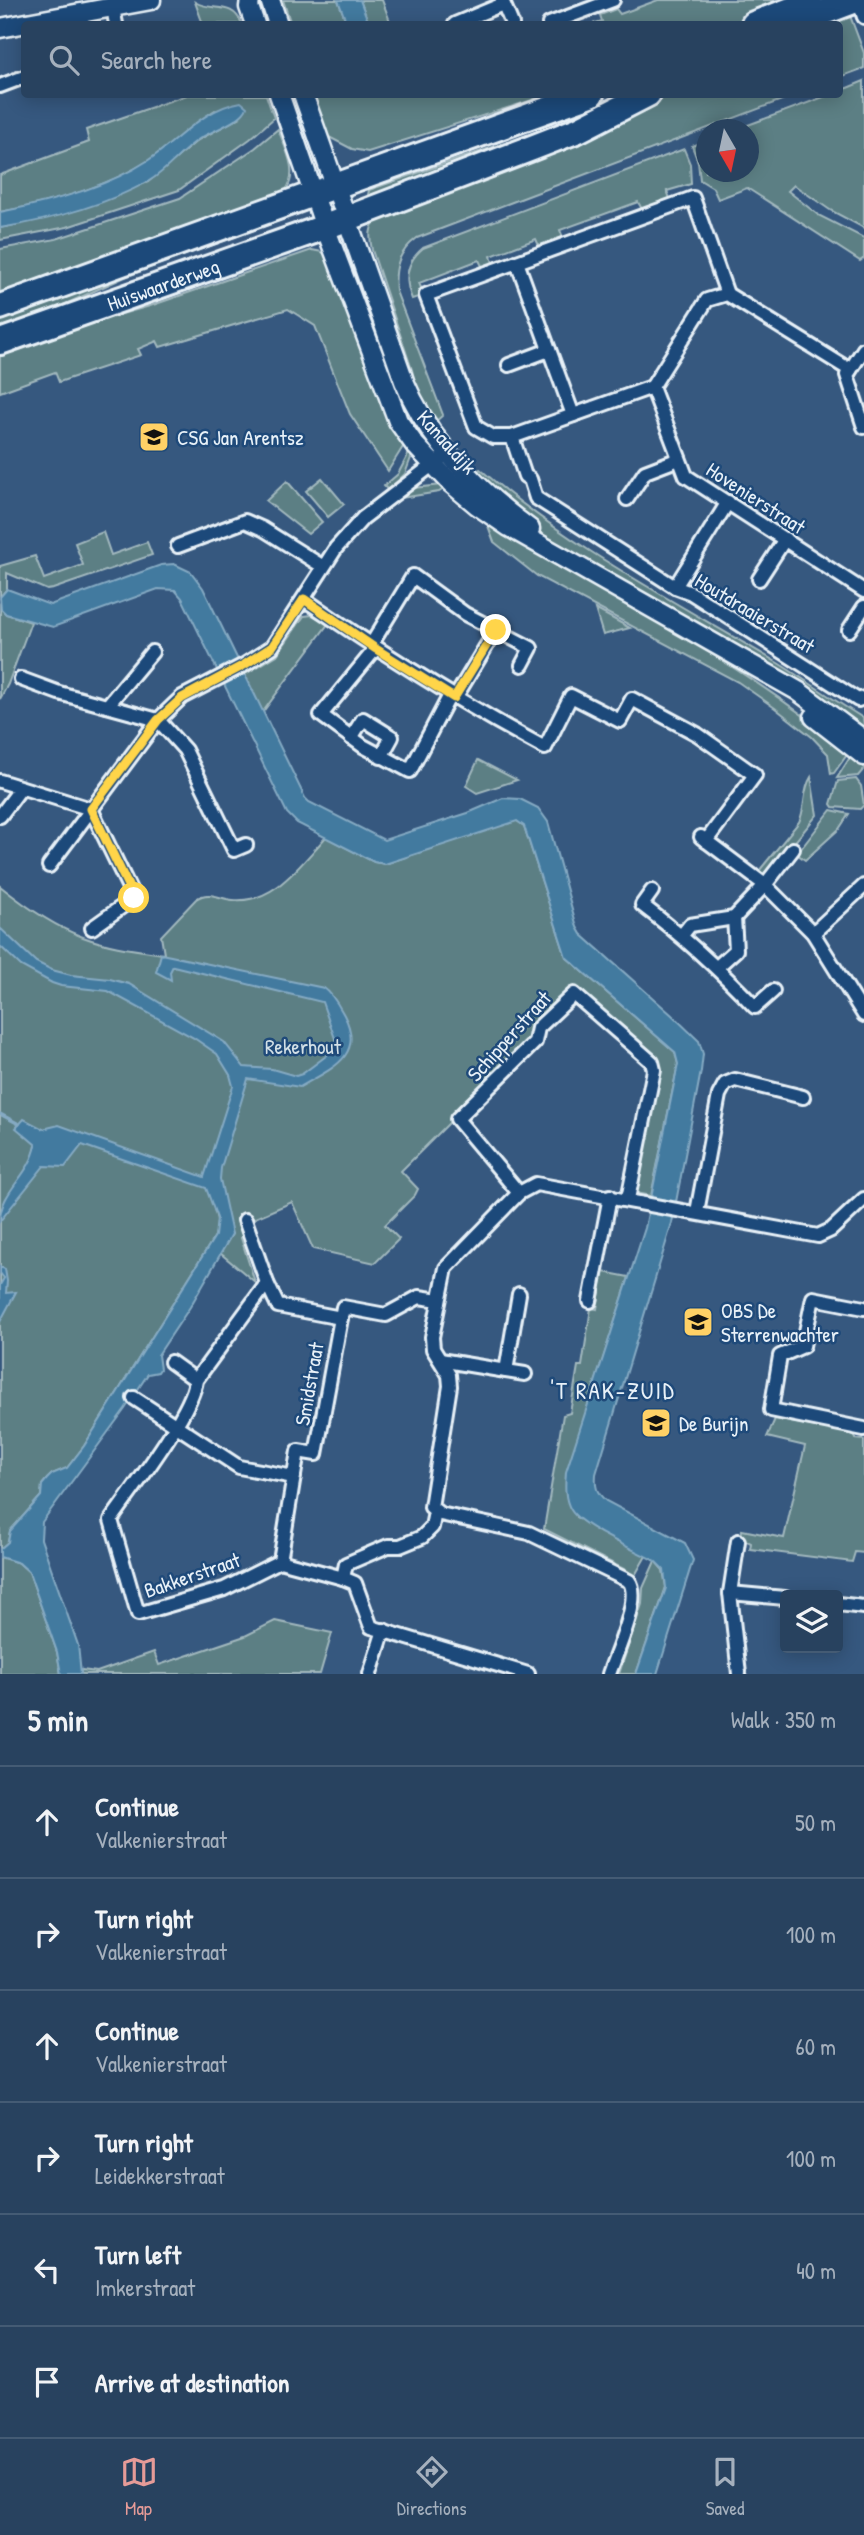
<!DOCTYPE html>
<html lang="en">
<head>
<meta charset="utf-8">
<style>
  body { margin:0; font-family:"Patrick Hand",sans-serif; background:#304965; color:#f1f3f6 }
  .controls { position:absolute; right:21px; bottom:21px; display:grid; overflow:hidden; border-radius:7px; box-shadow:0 4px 18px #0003 }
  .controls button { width:63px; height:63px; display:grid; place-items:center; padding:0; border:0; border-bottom:2px solid #445b74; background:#28425f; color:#f1f3f6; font:35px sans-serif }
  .compass { position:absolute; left:696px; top:119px; width:63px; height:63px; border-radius:50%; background:#28425f; box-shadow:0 4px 18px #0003; rotate:171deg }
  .stop { position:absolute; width:21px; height:21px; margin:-16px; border:5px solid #ffd54a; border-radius:50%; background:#fff }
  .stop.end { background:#ffd54a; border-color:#fff; box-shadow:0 2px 7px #0008 }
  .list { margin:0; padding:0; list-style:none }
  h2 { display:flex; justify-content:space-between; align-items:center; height:91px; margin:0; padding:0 28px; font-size:30px }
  h2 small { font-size:23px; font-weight:400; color:#a5b0bd }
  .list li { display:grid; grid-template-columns:46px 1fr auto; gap:21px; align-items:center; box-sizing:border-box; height:112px; padding:0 28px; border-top:2px solid #445b74 }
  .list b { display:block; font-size:26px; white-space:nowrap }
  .list p { margin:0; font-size:23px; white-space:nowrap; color:#a5b0bd }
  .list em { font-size:23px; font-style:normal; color:#a5b0bd }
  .icon { flex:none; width:38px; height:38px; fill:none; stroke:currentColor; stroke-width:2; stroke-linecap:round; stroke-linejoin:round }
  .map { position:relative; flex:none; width:864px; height:1674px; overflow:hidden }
  .search { position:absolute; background:#28425f; box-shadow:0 4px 18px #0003; left:21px; right:21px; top:21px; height:77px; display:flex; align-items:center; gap:18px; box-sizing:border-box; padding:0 24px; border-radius:7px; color:#a5b0bd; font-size:26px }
  .sheet { height:763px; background:#28425f }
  nav { display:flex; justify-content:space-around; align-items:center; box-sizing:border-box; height:98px; border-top:2px solid #445b74; background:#28425f; font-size:19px; color:#a5b0bd }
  nav a { display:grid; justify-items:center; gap:4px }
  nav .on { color:#e69b98 }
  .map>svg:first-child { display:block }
</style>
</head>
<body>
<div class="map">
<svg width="864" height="1674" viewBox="0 0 864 1674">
  <rect width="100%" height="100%" fill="#36587f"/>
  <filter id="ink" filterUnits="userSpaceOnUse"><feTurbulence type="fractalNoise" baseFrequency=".0143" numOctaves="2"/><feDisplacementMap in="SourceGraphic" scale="14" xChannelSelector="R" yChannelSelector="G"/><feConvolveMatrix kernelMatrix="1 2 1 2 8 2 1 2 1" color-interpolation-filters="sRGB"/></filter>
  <g filter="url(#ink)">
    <g fill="#5b7f84" stroke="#a2b8be" stroke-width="2">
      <polygon points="283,0 338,0 347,24 291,24"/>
      <polygon points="360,0 382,0 391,24 369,24"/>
      <polygon points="658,0 793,0 731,24 592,24 602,21 600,15 616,9 620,14"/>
      <path d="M195,2c18,11 37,-2 47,22h-39z"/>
      <polygon points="849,13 864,53 864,68 840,77 840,24 816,24"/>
      <polygon points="864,81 864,228 830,210 794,185 788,191 818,215 864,238 864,258 860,261 747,188 718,199 713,188 700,180 698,162 692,146 706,141 706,172 748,172 748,130 737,129 829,95 840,94 840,91"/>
      <path d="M187,95h79l8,23 -24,21 -71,51 -112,37 -67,13v-12l66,-15 82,-31 50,-42 41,-22 -24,-8c-25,16 -46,38 -70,53 -44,26 -95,40 -145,49v-37l89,-33 -3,-12z"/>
      <polygon points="314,95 548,95 368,152 352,149 327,136"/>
      <path d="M668,95h127l-378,143c-19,14 -23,30 -21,53l47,124 -9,8 -14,-21 -8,-32 -40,-120c-3,-14 -3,-22 6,-34l224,-88z"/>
      <polygon points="556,125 370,197 368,195 369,190"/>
      <path d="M278,129c7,19 21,43 8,61l-286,109v-50l56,-10 124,-41 75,-50z"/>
      <path d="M684,149l6,15 1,20 -24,7 4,10 -28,10 -5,-9 -78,28 4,10 -24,8 -4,-9 -45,17 3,10 -10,4 -5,-10 -60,23 5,12 -12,4c-8,-19 -6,-37 11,-51z"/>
      <polygon points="299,208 301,213 125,277 50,311 0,329 0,318"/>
      <polygon points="312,250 322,252 330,258 406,442 388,471 350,414 315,326 288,309 160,347 157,341 138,349 141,355 59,382 55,372 0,392 0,355 86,324 150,306"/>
      <polygon points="409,453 412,455 405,474 388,490 384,486 398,474"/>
      <path d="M480,469c90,79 196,133 298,194 29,18 56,37 85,55l1,8 -5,1 -297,-179 -42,-30 -47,-42z"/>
      <polygon points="322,478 344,504 328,517 306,491"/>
      <polygon points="287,481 322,522 308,534 266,501"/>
      <polygon points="442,485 445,488 439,492 401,498 413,488"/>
      <path d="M485,518c121,79 254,140 364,234l-15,21 -3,1 -3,-20 -16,-17 -37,-29 -37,-26 -201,-106 -43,-34z"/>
      <polygon points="103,532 111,555 147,542 152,555 53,589 47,590 7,573 7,589 0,597 0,566 35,556 44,579 83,565 75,543"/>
      <polygon points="0,605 6,614 31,622 8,684 0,699"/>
      <polygon points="595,609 630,628 603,635"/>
      <polygon points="312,615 328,624 262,713 244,675 277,655 304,616"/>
      <polygon points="852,754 864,764 864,769 858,776 837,778"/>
      <polygon points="478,760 517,780 477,793 466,786"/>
      <path d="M811,777l6,38 -51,62 -7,-6 40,-49c7,-14 3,-31 12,-45z"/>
      <polygon points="856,779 861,786 864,805 860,809 833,807 831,804 838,781"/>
      <polygon points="831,810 849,814 839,829 805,860 797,854"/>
      <path d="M511,821h6l7,5 42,131 109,95 3,12 -27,132 -16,-3 24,-130 -22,-23 -51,-43 -16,-3 -40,37 -1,12 -128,128 17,18 -3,6 -30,30 14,14 -24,24 -62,-14 -21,-47 -51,22 3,12 -3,2 14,44 -35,-29 12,-19 -18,-26 4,16 -3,12 -131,210 -17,22 -15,6 -5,5 -5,6 -1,11 -31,35 -2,11 -8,7v-663c25,20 53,40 83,51 26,10 54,13 81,17l-3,-18 35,-37c13,-9 24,0 37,1 41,4 68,-36 93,-63l48,25 11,2z"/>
      <polygon points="603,1272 629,1277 567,1472 576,1517 646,1556 634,1577 628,1571 544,1529 563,1415 570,1413 578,1366 582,1366 591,1308 597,1309"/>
      <polygon points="775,1419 854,1434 856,1439 864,1440 864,1553 855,1552 852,1562 750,1549 751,1543 741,1538 742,1530 784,1538 805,1446 767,1437"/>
      <polygon points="0,1557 19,1563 29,1572 57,1652 61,1674 0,1674"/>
      <polygon points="655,1561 663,1570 666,1587 636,1674 619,1674 642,1604 643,1588"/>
      <polygon points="275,1621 332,1633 320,1674 81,1674 81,1670 97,1672 154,1652 159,1665 245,1636"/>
    </g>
    <g fill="#437a9f" stroke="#85aac3" stroke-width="2">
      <polygon points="338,0 360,0 369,24 347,24"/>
      <path d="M241,102l6,5c-3,13 -36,24 -48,32 -18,12 -31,31 -50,42 -45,25 -99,39 -149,47v-16c47,-9 106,-24 147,-51 32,-21 55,-52 94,-59z"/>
      <path d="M174,564l17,8 12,16 102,210 4,4 75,38 84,-27 35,-15 17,1 18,9 10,14 29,105 4,7 91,81 27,26 4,13 -2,17 -29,152 -76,251c-1,13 0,18 10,27l79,42 8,17 -36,114h-21l30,-86 -2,-18 -9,-9c-20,-11 -74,-34 -84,-51 -7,-11 -6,-26 -5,-38l79,-244 33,-164 -3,-12 -109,-95 -42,-131 -7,-5 -132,43 -11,-2 -77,-39 -10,-10 -105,-215 -7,-8 -17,-1 -105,38 -47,-13 -5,-5 -1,-12 7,-8 43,16 111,-40z"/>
      <path d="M0,928l36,34 16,8 19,5 39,4 19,5 95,58 20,25 28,2 24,7 6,-2 36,-27 -16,-45 -149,-36 -3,6 1,8 -15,-8 5,-18 163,34c9,6 15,18 20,27 22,42 -14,54 -44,72l-52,-8 -27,89 -1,11 12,55 -42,73 -32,48 2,14 -2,3 -10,2 -23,35 -83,113 -1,17 37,106 3,29h-20l-4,-22 -28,-80 -10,-9 -19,-6v-8l8,-7 2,-11 31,-35 1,-11 5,-6 5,-5 15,-6 17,-22 131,-210 2,-18 -11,-30 -124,-43 -17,22 -21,-1 -44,55c0,-30 30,-45 36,-76l-20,-17 8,-9 19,10 16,-4 145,52 29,-91 -3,-11 -13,-21 -23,-16 -86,-47 -47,-5 -9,-3 -31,-17 -21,-20z"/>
      <polygon points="0,1267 5,1269 7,1281 6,1293 16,1292 0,1322 0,1285 4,1278 0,1273"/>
    </g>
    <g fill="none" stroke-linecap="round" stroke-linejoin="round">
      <polyline stroke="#85aac3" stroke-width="3.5" points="0,1114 19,1124"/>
      <g stroke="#e8f1f8" stroke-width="18">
        <g id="street">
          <polyline points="502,0 512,24"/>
          <polyline points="858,0 864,17"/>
          <polyline points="113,8 116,24"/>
          <polyline points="455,24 503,4"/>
          <polyline points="549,24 613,0"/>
          <polyline points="0,86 24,77"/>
          <polyline points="517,262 693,198 727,294"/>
          <polyline points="864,349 847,375 864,427"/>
          <polyline points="509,365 549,350"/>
          <polyline points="850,370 727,294 707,300 652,387 686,476 864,591"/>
          <polyline points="652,387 512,437 525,476 530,479 536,498 675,587 691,593 858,700 864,698"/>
          <polyline points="512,437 493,437 476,427 426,295 517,262 573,415"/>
          <polyline points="627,499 645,472 679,459"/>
          <polyline points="178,546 245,521 263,529 322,566"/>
          <polyline points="759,579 785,539"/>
          <polyline points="675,587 728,502"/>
          <path d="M304,599c78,54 157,104 241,149l26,-52 49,25 12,-22 65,35 58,41 -49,66"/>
          <polyline points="496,630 531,648 522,665"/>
          <polyline points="849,630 864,607"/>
          <polyline points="371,645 413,576 465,614 496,630 455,698"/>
          <polyline points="376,648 321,715 363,746 410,771 450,695"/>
          <polyline points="21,679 59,693 158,720 185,750 234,850 246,845"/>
          <polyline points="107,706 152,652"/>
          <polyline points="351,738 363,719 392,737 381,757"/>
          <polyline points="0,781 91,809 134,898 92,928"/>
          <polyline points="0,816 21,788"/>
          <polyline points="701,837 765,885 813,933 864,1015"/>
          <polyline points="49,866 158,720 182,697 244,665 272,647 336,548 363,518 448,453"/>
          <path d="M652,891l-10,14c41,31 77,64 113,102l18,-16"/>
          <polyline points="813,933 864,886"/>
          <polyline points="682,935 690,925 734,918 765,885 793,849"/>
          <polyline points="717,967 736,950 734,918"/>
          <polyline points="519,1193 457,1119 535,1042 538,1028 574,994 652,1062 654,1070 628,1199"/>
          <polyline points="697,1212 719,1095 725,1084 735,1080 803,1097"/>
          <polyline points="245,1220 267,1283 278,1306 341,1318 343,1307 386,1315 419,1297 439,1300"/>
          <path d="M267,1283l-71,97c-3,31 -65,111 -85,140l27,94 86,-25 56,-28 63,17 3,-14 42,-18h12l22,-9 10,-10 3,-15"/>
          <polyline points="590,1301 610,1196"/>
          <polyline points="864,1308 813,1298 803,1346 780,1356 771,1410 864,1429"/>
          <polyline points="440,1360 506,1371 519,1294"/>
          <polyline points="171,1362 196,1380"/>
          <polyline points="506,1371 525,1374"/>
          <polyline points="134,1398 239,1467 294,1477"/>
          <polyline points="738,1541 730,1593 739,1674"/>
          <polyline points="280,1561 298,1451 316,1454 341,1318"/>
          <polyline points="343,1578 355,1583 371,1627 528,1674"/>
          <polyline points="730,1593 785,1598"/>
          <polyline points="838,1604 864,1607"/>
          <polyline points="370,1674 384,1630"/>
          <path d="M609,1674c7,-21 33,-76 20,-93l-100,-48 -89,-19 -9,-7 19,-121 -1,-11 -16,-26 -1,-12 14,-69 73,-75 17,-9 282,52 13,-6 33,-31"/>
        </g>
      </g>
      <g stroke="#e8f1f8" stroke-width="23">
        <g id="secondary">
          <polyline points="250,0 249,7 255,24"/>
          <polyline points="270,0 278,24"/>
          <polyline points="0,28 151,0"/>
          <polyline points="279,94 325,227 398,421 415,445 452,484 477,505 509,527 798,691 864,740"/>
          <path d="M303,94l101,287c25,61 73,109 126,148"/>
          <polyline points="814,717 864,756"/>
        </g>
      </g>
      <g stroke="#e8f1f8" stroke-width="30">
        <g id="highway">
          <polyline points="754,24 809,3"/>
          <polyline points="792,24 856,0"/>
          <polyline points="0,307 591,94"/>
          <path id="s1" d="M0,342l325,-115 207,-79 46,-18 70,-36"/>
        </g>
      </g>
      <use href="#street" stroke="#1f4a7a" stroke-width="12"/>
      <use href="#secondary" stroke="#1f4a7a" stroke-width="18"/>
      <use href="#highway" stroke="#1f4a7a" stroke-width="24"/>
    </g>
  </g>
  <g fill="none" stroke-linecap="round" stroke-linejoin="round" filter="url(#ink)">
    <polyline stroke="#ffd54a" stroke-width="9" points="134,898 91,809 158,720 182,698 244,665 272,647 304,599 376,649 454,698 496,630"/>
  </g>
  <defs>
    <g id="school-square" transform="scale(1.575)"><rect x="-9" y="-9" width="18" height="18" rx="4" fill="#ffd166" stroke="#1f4a7a"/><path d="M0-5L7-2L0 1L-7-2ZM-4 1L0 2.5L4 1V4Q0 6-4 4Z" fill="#111"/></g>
  </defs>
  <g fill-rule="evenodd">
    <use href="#school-square" x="154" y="437"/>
    <use href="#school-square" x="698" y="1322"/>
    <use href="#school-square" x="656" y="1423"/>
  </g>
  <g text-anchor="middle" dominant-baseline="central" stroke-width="5" stroke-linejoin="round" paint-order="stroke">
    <g font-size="21" fill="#e8f1f8" stroke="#1f4a7a">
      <text stroke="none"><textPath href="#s1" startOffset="173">Huiswaarderweg</textPath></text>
      <text transform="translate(447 442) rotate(48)">Kanaaldijk</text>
      <text transform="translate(756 498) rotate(33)">Hovenierstraat</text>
      <text transform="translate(755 613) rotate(31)">Houtdraaierstraat</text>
      <text transform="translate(509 1036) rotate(-48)">Schipperstraat</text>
      <text transform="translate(309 1384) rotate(-80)">Smidstraat</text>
      <text transform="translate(192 1575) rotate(-19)">Bakkerstraat</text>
    </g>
    <g font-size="21" fill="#e8f1f8" stroke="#1f4a7a" text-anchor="start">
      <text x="177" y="437">CSG Jan Arentsz</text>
      <text x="721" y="1310">OBS De<tspan x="721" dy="24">Sterrenwachter</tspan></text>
      <text x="679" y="1423">De Burijn</text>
    </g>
    <g font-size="21" fill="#d3e0e7" stroke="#1f4a7a">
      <text x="303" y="1046">Rekerhout</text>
    </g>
    <g font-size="23" letter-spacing="2" fill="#e8f1f8" stroke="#1f4a7a">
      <text x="613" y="1390">'T RAK-ZUID</text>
    </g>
  </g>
</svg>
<div class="controls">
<button><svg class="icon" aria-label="layers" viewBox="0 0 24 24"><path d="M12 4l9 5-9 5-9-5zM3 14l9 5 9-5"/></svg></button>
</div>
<svg class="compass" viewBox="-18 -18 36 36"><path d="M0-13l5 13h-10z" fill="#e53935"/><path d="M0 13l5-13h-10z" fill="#a5b0bd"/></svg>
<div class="stop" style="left:134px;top:898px"></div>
<div class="stop end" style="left:496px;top:630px"></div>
<div class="search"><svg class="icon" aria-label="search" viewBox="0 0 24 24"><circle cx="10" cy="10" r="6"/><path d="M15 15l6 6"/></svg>Search here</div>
</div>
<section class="sheet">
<h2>5 min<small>Walk · 350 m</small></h2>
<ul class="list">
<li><svg class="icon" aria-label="ahead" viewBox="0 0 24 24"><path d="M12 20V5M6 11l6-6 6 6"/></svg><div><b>Continue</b><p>Valkenierstraat</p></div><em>50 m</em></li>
<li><svg class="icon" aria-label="right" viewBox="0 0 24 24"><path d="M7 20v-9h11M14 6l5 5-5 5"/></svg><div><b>Turn right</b><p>Valkenierstraat</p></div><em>100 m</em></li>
<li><svg class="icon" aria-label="ahead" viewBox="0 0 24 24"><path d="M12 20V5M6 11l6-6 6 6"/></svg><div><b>Continue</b><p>Valkenierstraat</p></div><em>60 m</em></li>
<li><svg class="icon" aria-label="right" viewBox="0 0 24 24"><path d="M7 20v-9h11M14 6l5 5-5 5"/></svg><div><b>Turn right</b><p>Leidekkerstraat</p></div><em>100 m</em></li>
<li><svg class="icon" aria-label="left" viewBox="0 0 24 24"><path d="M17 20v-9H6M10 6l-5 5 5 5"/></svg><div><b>Turn left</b><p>Imkerstraat</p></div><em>40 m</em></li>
<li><svg class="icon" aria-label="arrive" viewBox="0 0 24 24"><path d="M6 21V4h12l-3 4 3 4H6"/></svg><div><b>Arrive at destination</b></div></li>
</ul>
</section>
<nav>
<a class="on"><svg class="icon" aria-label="map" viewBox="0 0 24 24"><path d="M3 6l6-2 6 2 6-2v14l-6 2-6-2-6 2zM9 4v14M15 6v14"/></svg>Map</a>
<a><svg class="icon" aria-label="directions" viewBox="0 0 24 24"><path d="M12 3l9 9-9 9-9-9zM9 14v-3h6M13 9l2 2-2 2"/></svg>Directions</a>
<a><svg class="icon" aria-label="saved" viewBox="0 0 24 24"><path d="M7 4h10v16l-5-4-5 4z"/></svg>Saved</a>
</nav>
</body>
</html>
